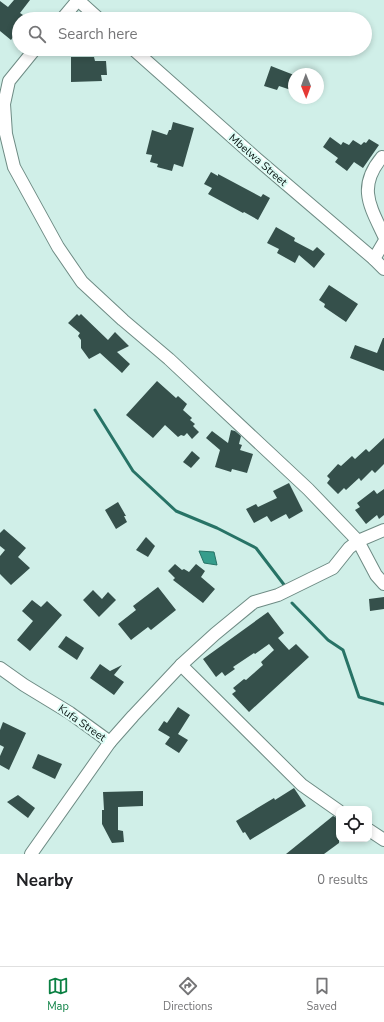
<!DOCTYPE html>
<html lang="en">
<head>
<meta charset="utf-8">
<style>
  body { margin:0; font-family:"Nunito Sans",sans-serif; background:#f2f2f2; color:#202124 }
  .controls { position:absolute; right:12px; bottom:12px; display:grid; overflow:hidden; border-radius:8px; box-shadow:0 2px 6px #0003 }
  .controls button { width:36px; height:36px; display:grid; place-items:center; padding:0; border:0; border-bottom:1px solid #e0e0e0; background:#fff; color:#202124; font:20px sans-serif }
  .compass { position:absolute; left:288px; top:68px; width:36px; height:36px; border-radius:50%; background:#fff; box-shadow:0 2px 6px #0003; rotate:179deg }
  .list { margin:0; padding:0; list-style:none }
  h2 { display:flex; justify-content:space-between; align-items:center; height:52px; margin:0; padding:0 16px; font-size:17px }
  h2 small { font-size:13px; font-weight:400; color:#757577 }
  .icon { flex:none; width:22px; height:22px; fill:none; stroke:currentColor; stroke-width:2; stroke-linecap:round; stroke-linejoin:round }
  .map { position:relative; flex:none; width:384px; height:854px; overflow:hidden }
  .search { position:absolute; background:#fff; box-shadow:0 2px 6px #0003; left:12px; right:12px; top:12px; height:44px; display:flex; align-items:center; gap:10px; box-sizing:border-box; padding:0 14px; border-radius:22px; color:#757577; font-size:15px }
  .sheet { height:112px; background:#fff }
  nav { display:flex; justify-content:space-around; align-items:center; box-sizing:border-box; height:56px; border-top:1px solid #e0e0e0; background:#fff; font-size:11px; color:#757577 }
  nav a { display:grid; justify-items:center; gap:2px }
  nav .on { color:#0b8043 }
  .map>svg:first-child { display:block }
</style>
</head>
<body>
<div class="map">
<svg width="384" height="854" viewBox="0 0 384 854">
  <rect width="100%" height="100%" fill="#d0efe8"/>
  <polygon fill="#359d8c" stroke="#277366" points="199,551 214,552 217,565 204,563"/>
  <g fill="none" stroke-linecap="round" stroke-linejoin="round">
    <g stroke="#277366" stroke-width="3">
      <polyline points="95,410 133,471 176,511 217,528 256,548 285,586"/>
      <polyline points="292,603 328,640 343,650 359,697 384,704"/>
    </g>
  </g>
  <g fill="#35504b">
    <polygon points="14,0 30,0 20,13 29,19 19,19 19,29 11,40 0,31 0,1 8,7"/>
    <polygon points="71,57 94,57 95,61 106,61 107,75 101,75 102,81 71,82"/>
    <polygon points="271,66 294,75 294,91 279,86 277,90 264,86"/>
    <polygon points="173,122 194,128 183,167 174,164 172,171 157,167 158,164 150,162 152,155 146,154 152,130 167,135 169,130 171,130"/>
    <polygon points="330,137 341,145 343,142 349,145 353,140 361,145 364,142 366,143 369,139 379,145 363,168 354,162 347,171 335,162 338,158 323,147"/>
    <polygon points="211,172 218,176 218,174 261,197 263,194 270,198 258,220 244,212 243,213 208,194 212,188 204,184"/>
    <polygon points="276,227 295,238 294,241 313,251 317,247 325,254 314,268 299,255 295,263 277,253 279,249 267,243"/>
    <polygon points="329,285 358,304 346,322 324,307 325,304 319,300"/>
    <polygon points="77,314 79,316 81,314 108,340 115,332 129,346 117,352 130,364 122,373 100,353 89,359 81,348 81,340 78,336 80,333 68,323"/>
    <polygon points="383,338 384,338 384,371 350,358 355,345 377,353"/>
    <polygon points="157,381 176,398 178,396 187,404 183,410 192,418 190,420 195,424 193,426 199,432 192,439 187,433 184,436 181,435 178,437 165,425 153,438 126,415"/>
    <polygon points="231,430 235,431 241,436 239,444 242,445 240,450 253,454 247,473 232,469 231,472 215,467 220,450 206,438 212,431 228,443"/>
    <polygon points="384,438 384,464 375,473 372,470 361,481 359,478 346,490 344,488 338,494 327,483 330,479 327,476 338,464 341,466 352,456 355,459 366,449 369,452"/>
    <polygon points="192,451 200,458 191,468 183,462"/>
    <polygon points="289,483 303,511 289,519 286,514 271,522 267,516 254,523 246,509 256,504 258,507 277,498 273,491"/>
    <polygon points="384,489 384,515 379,519 377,515 366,524 355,510 360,507 357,503 374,490 377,494"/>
    <polygon points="118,502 126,516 124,516 127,522 116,529 105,510"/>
    <polygon points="4,529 26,548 18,557 30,568 11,585 0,574 0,556 5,550 0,546 0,533"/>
    <polygon points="146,537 155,546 148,557 136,550"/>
    <polygon points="175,564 182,570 184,569 189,572 196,564 205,571 201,577 215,589 203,603 173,580 175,578 168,571"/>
    <polygon points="158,587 176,610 151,630 148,627 131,640 118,624 136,610 133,606"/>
    <polygon points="93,590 102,599 108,592 116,600 99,617 83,600"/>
    <polygon points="384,597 384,609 370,611 369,599"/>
    <polygon points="32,600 41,607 47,601 62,615 30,651 17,640 33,621 22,611"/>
    <polygon points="268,612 284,633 278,638 289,650 296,644 309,657 249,712 232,694 236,691 233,688 244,679 246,680 263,665 261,662 274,650 269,644 255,654 254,653 233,667 235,669 225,676 222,672 216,677 203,659"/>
    <polygon points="66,636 84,648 77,660 58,647"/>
    <polygon points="100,664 110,671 122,665 114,675 124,682 114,695 90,678"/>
    <polygon points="178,707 190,715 178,734 188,740 179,753 165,744 170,737 158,730 164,721 167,723"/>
    <polygon points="3,722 26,733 9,770 0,765 0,756 4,747 0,745 0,730"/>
    <polygon points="38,754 62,764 55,779 32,768"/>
    <polygon points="294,788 306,806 250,840 245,832 243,833 236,821 274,798 275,800"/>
    <polygon points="143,791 143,806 118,807 118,830 123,831 124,842 112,843 102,824 102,810 104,810 103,792"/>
    <polygon points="18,795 35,808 28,818 7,802"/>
    <polygon points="333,816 339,819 339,843 324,854 286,854"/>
  </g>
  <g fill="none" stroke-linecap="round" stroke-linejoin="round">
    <g stroke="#6e8b84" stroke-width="14">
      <g id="minor">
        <polyline points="78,0 99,19"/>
        <polyline points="62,19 78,0"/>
        <polyline points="35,49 9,81 4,104 6,134 14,167 58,247 82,282 123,320 169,359 308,489 358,541 376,575 384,584"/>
        <polyline points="133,49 257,159 374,259 384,269"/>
        <path d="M382,157c-25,30 -12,49 2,79"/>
        <polyline points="374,259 384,242"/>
        <polyline points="181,665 302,785 339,811"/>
        <polyline points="0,668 24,685 70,713 110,742 31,854"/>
        <polyline points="110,742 133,716 181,665 215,634 254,602 278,595 333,568 349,548 358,541 384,530"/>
        <polyline points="369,830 384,840"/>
      </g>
    </g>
    <use href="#minor" stroke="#fff" stroke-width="12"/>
  </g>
  <g text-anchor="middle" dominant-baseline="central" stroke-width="4" stroke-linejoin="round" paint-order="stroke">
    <g font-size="11" fill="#06100e" stroke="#ddfcf5">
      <text transform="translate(258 160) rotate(41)">Mbelwa Street</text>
      <text transform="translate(82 723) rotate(35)">Kufa Street</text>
    </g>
  </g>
</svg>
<div class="controls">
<button><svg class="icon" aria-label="locate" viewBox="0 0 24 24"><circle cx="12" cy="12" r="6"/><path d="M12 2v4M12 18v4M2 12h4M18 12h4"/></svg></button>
</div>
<svg class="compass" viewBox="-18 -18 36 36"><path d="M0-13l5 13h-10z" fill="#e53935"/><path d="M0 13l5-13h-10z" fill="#757577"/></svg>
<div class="search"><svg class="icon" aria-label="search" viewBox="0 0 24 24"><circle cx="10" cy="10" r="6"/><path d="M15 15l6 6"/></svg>Search here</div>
</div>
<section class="sheet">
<h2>Nearby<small>0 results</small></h2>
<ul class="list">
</ul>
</section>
<nav>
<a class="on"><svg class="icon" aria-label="map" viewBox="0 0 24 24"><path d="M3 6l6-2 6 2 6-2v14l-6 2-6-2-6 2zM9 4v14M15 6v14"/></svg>Map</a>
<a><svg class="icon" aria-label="directions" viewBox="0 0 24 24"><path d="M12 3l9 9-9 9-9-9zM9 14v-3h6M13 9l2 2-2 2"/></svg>Directions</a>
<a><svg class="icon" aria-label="saved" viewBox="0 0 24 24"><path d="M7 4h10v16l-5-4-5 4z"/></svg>Saved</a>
</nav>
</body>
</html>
